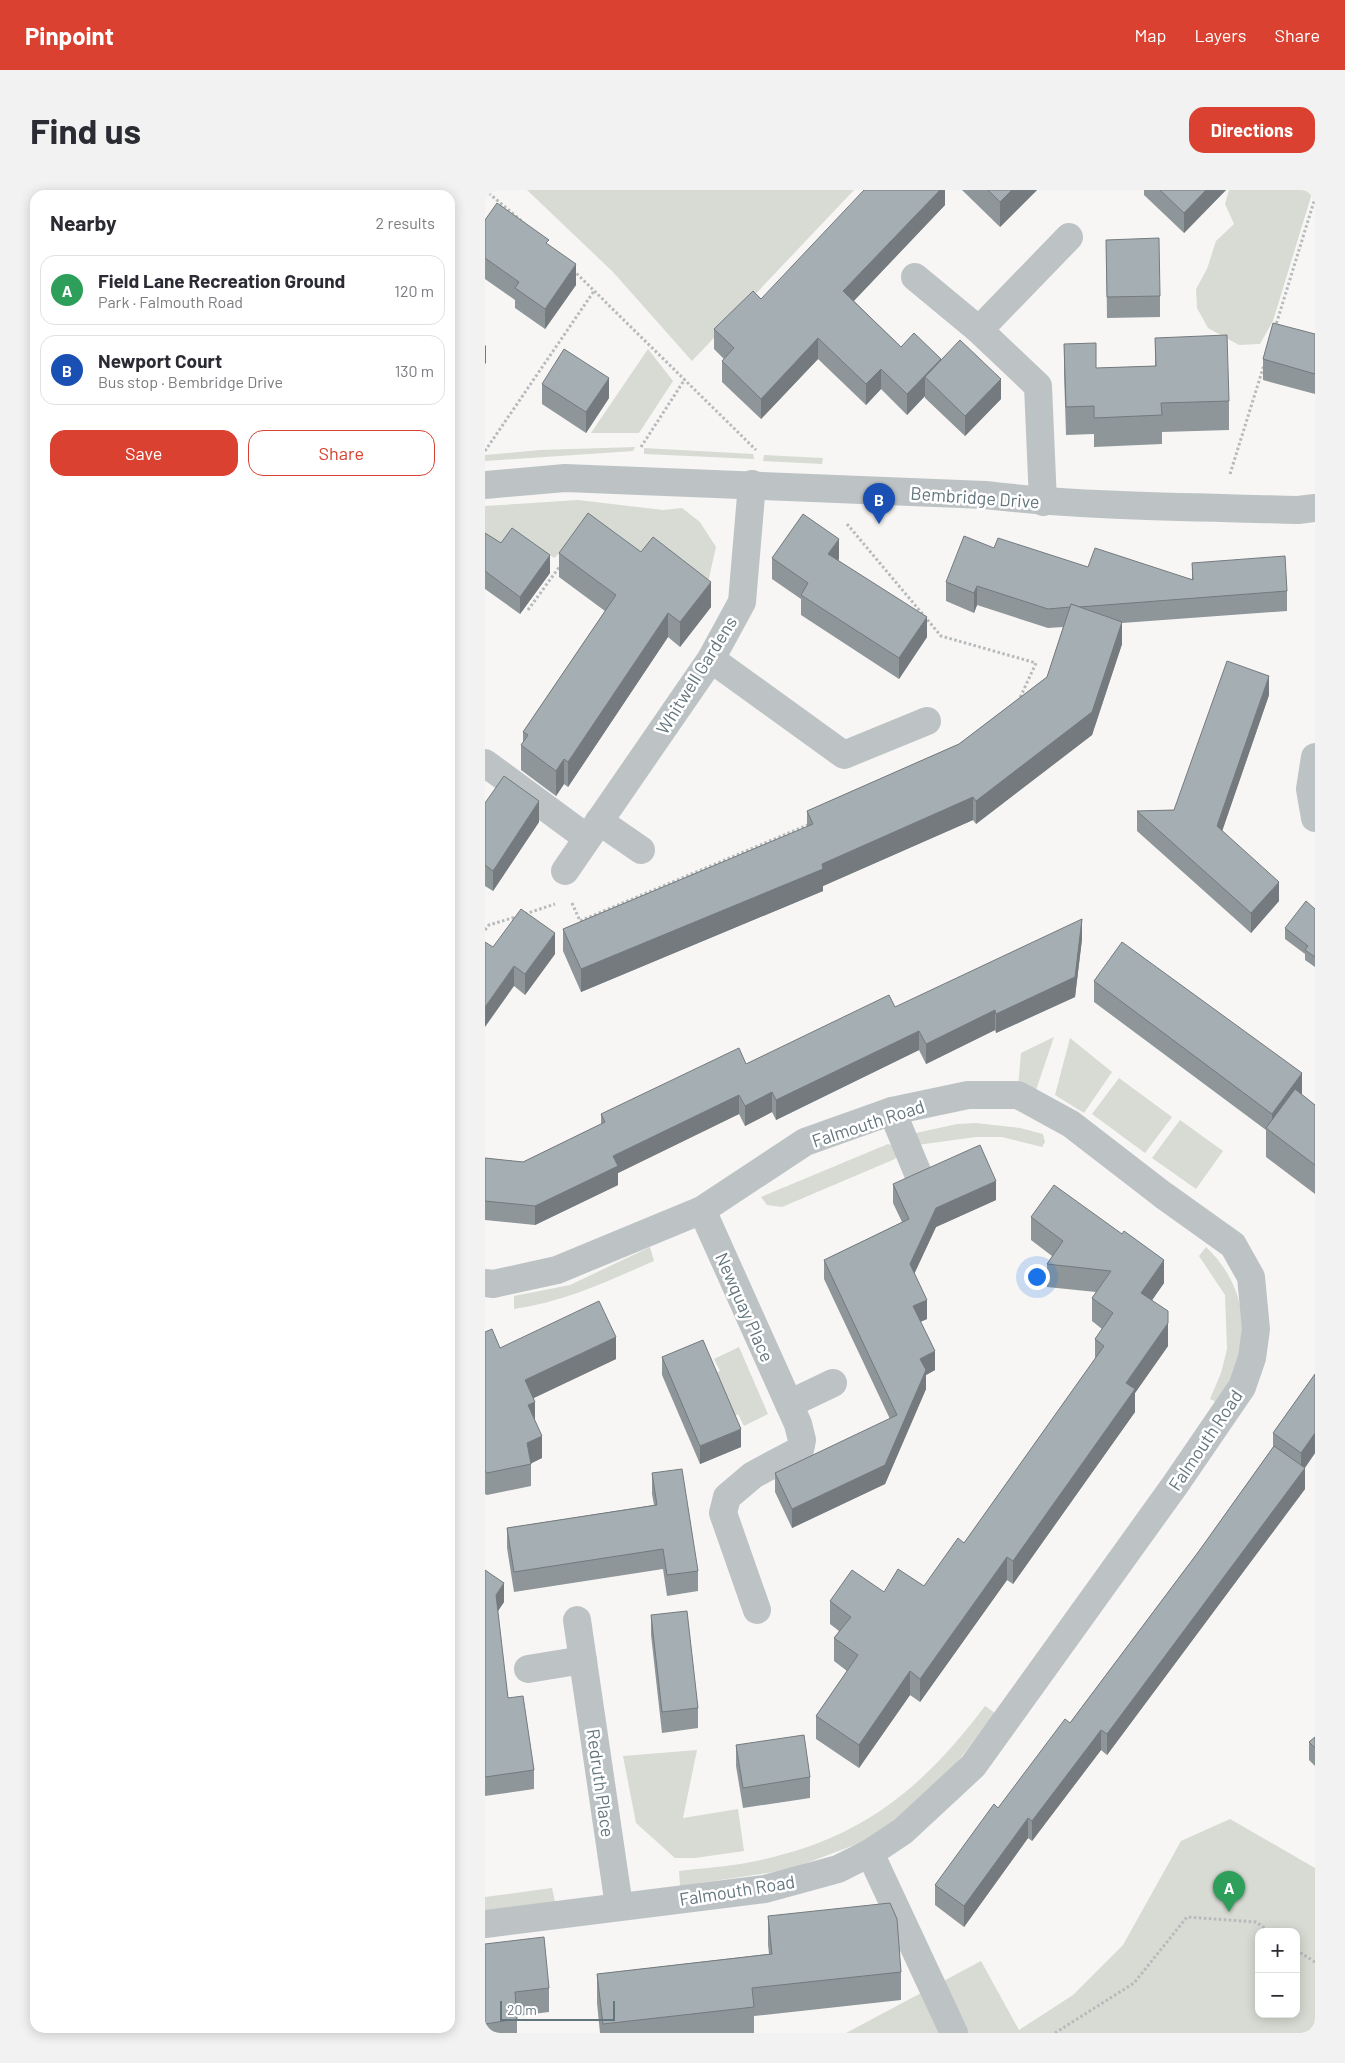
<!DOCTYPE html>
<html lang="en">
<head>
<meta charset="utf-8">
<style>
  body { margin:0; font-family:Barlow,sans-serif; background:#f2f2f3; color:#2b2b33 }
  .controls { position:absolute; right:15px; bottom:15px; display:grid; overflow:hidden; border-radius:10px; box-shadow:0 2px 12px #0003 }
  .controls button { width:45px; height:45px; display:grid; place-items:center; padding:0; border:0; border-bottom:1px solid #e1e1e2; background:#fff; color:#2b2b33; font:25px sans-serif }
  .scale { position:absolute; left:15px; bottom:12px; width:115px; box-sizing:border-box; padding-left:5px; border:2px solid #63757d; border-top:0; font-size:14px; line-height:18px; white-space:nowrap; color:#63757d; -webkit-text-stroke:4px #fff; paint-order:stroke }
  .you { position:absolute; left:551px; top:1086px; width:18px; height:18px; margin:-12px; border:4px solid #fff; border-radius:50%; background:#1a73e8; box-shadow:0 0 0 8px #1a73e833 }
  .badge { display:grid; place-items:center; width:32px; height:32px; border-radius:50%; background:#da4130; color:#fff; font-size:16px; font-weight:700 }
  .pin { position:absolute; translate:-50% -41px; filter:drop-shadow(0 1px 2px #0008) }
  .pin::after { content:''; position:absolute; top:26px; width:18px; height:15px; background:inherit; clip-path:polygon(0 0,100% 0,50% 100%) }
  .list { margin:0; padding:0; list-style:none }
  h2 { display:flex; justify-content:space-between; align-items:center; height:65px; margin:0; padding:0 20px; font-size:21px }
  h2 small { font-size:16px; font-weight:400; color:#7c7c81 }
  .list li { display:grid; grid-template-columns:32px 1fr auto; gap:15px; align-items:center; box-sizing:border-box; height:70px; margin:0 10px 10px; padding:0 10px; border:1px solid #e1e1e2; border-radius:15px }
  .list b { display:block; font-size:19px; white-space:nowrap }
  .list p { margin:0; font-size:16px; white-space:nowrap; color:#7c7c81 }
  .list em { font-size:16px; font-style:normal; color:#7c7c81 }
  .actions { display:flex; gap:10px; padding:15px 20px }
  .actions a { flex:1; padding:11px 0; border:1px solid #da4130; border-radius:15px; text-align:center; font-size:18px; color:#da4130 }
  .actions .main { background:#da4130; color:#fff }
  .map { position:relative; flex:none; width:830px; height:1843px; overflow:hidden; border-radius:15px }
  header { display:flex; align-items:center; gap:30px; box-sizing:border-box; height:70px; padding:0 25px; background:#da4130; color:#fff }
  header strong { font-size:24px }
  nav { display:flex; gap:28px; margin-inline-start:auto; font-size:18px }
  .intro { display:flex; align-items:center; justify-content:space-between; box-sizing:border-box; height:120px; padding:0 30px }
  h1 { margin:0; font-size:35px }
  .button { padding:12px 22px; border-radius:15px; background:#da4130; color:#fff; font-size:18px; font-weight:700 }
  main { display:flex; gap:30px; padding:0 30px }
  aside { flex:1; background:#fff; border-radius:15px; box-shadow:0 2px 12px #0003 }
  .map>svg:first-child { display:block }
</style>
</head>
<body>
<header>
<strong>Pinpoint</strong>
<nav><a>Map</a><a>Layers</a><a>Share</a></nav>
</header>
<div class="intro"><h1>Find us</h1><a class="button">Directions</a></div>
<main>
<aside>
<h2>Nearby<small>2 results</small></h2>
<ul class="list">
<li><span class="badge" style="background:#2e9e5b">A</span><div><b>Field Lane Recreation Ground</b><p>Park · Falmouth Road</p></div><em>120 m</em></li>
<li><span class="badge" style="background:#1a4fb4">B</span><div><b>Newport Court</b><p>Bus stop · Bembridge Drive</p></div><em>130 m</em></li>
</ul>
<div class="actions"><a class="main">Save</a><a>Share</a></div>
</aside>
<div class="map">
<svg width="830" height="1843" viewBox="0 0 830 1843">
  <rect width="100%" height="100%" fill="#f7f6f4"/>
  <g fill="#d7dbd3" fill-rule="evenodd">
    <polygon points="42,0 369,0 207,171 128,82"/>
    <polygon points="744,0 828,0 788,131 775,154 754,155 723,138 712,118 711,99 722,79 731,51 749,34 740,14"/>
    <polygon points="163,159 188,191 154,243 106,243"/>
    <polygon points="150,257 148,261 0,271 0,265 55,260"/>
    <polygon points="159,258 268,264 269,269 159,264"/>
    <polygon points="279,265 338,268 337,274 278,271"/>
    <polygon points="93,310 178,320 197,318 215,332 231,357 221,401 158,361 80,359 69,368 36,346 0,361 0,316"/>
    <polygon points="569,847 551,900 533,898 536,863"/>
    <polygon points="585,848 627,882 599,923 570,905"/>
    <polygon points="634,888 687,927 660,963 607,924"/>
    <polygon points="695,930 738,961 711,999 667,968"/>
    <polygon points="491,933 535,938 558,944 560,952 557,957 517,947 491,947 432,955 429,950 431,943 472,934"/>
    <polygon points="403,954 411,957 415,962 410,969 297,1017 282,1015 276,1007"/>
    <path d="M165,1057l4,14c-46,20 -90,41 -140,48v-13l56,-11z"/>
    <path d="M721,1057c45,42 49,107 10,155l-6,-3 11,-26 6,-24 -2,-54 -26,-39z"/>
    <polygon points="254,1157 283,1224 259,1236 253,1224 250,1226 230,1183 235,1181 229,1169"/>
    <path d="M500,1516l10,7 -39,51 -65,60 -26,17 -77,29 -108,16 -1,-15c23,-3 48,-4 72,-9 107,-21 169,-70 234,-156z"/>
    <polygon points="212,1560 198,1628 253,1619 259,1661 210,1668 190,1668 151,1633 138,1566"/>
    <path d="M745,1629l85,49v165h-469l135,-72 38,69 54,-35 50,-50 58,-104zM774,1742h37v82h-37z"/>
    <polygon points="67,1698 70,1712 0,1721 0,1707"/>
  </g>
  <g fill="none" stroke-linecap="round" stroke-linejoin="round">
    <g stroke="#b6babc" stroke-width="3" stroke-dasharray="2.5 2.5" stroke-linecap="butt">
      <polyline points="0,0 39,33"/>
      <polyline points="88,80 271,260"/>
      <polyline points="790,138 830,8"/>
      <polyline points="156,257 200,189"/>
      <polyline points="0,261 109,101"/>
      <polyline points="745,284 779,175"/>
      <polyline points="362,334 456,446 551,473 534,510"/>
      <polyline points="43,420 75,376"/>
      <polyline points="87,713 95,731 325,634"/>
      <polyline points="40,724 70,714"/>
      <polyline points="0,740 4,735 34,726"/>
      <polyline points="811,1760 830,1772"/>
      <polyline points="570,1843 649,1793 702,1727 771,1732 785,1742"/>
    </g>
    <g stroke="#bdc3c5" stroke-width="28">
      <polyline points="430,87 494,140"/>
      <path d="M0,295l80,-7 420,17c104,12 208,12 313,15l17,-2"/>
      <polyline points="558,312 553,196 494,140 584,47"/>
      <polyline points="226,469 359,565 442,531"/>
      <polyline points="830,567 825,599 830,628"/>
      <polyline points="0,573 102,648"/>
      <polyline points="114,631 156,660"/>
      <polyline points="80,681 226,469 257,412 267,294"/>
      <polyline points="407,921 434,986"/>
      <polyline points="217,1020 313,1234 317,1250 315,1260 268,1285 242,1307 238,1323 272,1420"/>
      <polyline points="0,1093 8,1094 72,1080 217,1020 320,952 407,921 483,905 533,905 586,934 678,1005 748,1055 766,1087 771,1139 767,1168 757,1197 690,1295 488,1576 418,1641 385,1663 353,1679 280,1699 0,1734"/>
      <polyline points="304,1214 348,1193"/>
      <polyline points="92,1430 134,1716"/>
      <polyline points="43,1479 98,1470"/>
      <polyline points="385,1663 469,1843"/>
    </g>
  </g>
  <g fill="#8e969a">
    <polygon points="460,0 460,15 369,111 416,157 456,171 516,209 480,246 440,208 440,206 422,225 396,199 381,215 333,169 276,229 237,192 237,171 239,169 229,159 229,139 276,109"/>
    <polygon points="477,0 552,0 515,37"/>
    <polygon points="659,0 741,0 699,43 659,5"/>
    <polygon points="0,30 64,55 91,95 60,139 30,118 30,110 0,89"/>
    <polygon points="621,50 675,106 675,127 622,128"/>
    <polygon points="830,144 830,204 778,190 778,169"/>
    <polygon points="670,148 744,211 744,240 677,242 677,254 609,257 609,244 581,245 579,183 579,154 611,178 670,176"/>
    <polygon points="57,194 124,208 101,243 57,214"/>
    <polygon points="0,343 65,383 35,424 0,399"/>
    <polygon points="509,358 603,377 707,389 707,373 802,401 802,421 637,433 637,454 607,545 491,634 488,630 338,696 338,701 96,802 78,761 78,739 322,637 322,621 474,554 562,487 578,437 563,438 492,415 489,423 461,411 461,392"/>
    <polygon points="74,363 226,417 195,457 183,447 83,597 79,594 71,606 36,580 36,555 38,552 38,542 120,421 74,387"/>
    <polygon points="287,368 354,369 353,370 442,447 414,489 316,425 316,409 287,389"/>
    <polygon points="784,505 737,641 794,711 766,743 652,641 652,621 689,620"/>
    <polygon points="0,613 54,632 8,701 0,696"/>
    <polygon points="830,719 830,777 820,770 820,764 800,749 800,738"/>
    <polygon points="597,749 590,807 511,843 510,840 441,874 434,860 291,930 287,922 260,936 254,924 133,983 133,995 50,1035 0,1030 0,968 38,972 116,934 116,924 261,874 410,817"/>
    <polygon points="8,757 70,764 40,805 29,796"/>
    <polygon points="609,791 817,904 817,905 830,915 830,1004 781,967 781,940 609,812"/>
    <polygon points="408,994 511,1010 451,1037 429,1084 442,1129 435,1132 450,1180 441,1185 441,1199 400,1294 307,1338 290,1302 290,1283 405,1229 339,1089 339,1070 417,1032 408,1013"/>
    <polygon points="546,1027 679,1093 667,1110 683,1156 650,1203 650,1222 528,1394 522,1390 435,1512 425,1505 374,1578 331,1549 331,1526 362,1481 349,1471 349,1448 354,1441 345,1434 345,1411 439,1396 479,1353 610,1169 610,1149 617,1139 607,1131 607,1108 611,1102 562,1097 562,1074 567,1066 546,1050"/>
    <polygon points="0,1142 15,1158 131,1169 49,1208 50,1231 57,1268 46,1273 46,1296 2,1305 0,1304"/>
    <polygon points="177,1167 256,1257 215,1274 177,1185"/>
    <polygon points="830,1184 830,1263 820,1278 820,1299 622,1565 616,1560 547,1651 543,1648 479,1737 450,1715 450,1695 513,1618 585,1533 714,1361 788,1257 788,1243"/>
    <polygon points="167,1283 213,1381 213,1401 182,1406 178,1379 29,1402 22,1358 22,1338 169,1315 167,1304"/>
    <polygon points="0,1380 19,1412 12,1422 23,1508 49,1580 49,1599 0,1606"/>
    <polygon points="166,1425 213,1518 213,1538 177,1543 166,1445"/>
    <polygon points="830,1547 830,1576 824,1570 824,1552"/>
    <polygon points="251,1555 325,1587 325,1608 258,1618 251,1576"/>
    <polygon points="283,1726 416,1782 416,1810 269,1826 269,1843 115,1843 112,1813 112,1784 284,1764 283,1755"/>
    <polygon points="0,1754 64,1798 64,1822 32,1826 32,1843 0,1843"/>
  </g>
  <g fill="#747a7d">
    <polygon points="455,0 460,0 460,15 358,122 358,101"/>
    <polygon points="527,0 552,0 515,37 515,12"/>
    <polygon points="721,0 741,0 699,43 699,23"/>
    <polygon points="91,74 91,95 60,139 60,119"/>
    <polygon points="333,148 333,169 276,229 276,209"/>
    <polygon points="1,155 1,173 0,174 0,156"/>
    <polygon points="456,169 456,190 440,187 440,206 422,225 422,204"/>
    <polygon points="396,179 396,199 381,215 381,194"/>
    <polygon points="124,188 124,208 101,243 101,222"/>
    <polygon points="516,189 516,209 480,246 480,226"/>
    <polygon points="354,349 354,369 343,384 343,364"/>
    <polygon points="65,365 65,383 35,424 35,407"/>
    <polygon points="226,392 226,417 195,457 195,432"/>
    <polygon points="492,396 492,415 489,423 489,403"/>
    <polygon points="183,423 183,447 83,597 83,572"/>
    <polygon points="442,427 442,447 414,489 414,468"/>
    <polygon points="637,432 637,454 607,545 491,634 491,611"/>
    <polygon points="784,486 784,505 732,656 732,636"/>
    <polygon points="79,569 79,594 71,606 71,581"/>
    <polygon points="488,607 488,630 338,696 338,701 96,802 96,779"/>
    <polygon points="54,611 54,632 8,701 8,681"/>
    <polygon points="794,692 794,711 766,743 766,723"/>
    <polygon points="597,729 597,749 590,807 511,843 511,824"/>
    <polygon points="70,743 70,764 40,805 40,784"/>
    <polygon points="29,776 29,796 0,837 0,817"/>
    <polygon points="510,820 510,840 441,874 441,854"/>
    <polygon points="434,841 434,860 291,930 291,910"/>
    <polygon points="817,883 817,904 788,944 787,943 787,924"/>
    <polygon points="287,902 287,922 260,936 260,916"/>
    <polygon points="254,905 254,924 133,983 133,995 50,1035 50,1016 128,966"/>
    <polygon points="511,991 511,1010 451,1037 425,1093 425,1074 451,1018"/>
    <polygon points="679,1070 679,1093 656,1126 656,1103"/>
    <polygon points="442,1110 442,1129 428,1135 428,1116"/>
    <polygon points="683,1133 683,1156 650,1203 650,1222 528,1394 528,1371 641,1193"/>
    <polygon points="131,1147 131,1169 40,1212 40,1190"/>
    <polygon points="450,1161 450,1180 441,1185 441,1199 400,1294 307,1338 307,1319 400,1275 435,1169"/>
    <polygon points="50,1212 50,1234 43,1215"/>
    <polygon points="256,1239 256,1257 215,1274 215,1256"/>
    <polygon points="830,1243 830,1263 816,1283 816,1263"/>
    <polygon points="57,1246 57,1268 45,1274 42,1253"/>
    <polygon points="820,1278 820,1299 622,1565 622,1544"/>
    <polygon points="522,1367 522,1390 435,1512 435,1489"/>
    <polygon points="19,1393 19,1412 11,1424 11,1405"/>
    <polygon points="425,1481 425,1505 374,1578 374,1555"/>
    <polygon points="616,1540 616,1560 547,1651 547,1631"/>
    <polygon points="543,1628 543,1648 479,1737 479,1716"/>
  </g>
  <g fill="#a5afb3" stroke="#747a7d">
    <polygon points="379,0 455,0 358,101 416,157 429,143 456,169 422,204 396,179 381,194 333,148 276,209 237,171 249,158 229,139 268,101 276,109"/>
    <polygon points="503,0 527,0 515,12"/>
    <polygon points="675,0 721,0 699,23"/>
    <polygon points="12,13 64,50 61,53 91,74 60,119 30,98 34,92 0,68 0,30"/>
    <polygon points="674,48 675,106 622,107 621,50"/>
    <polygon points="788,133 830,144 830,184 778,169"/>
    <polygon points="742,145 744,211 676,213 677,225 609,228 609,216 581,217 579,154 611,153 611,178 671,176 670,148"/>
    <polygon points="475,150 516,189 480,226 440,187"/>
    <polygon points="79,159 124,188 101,222 57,194"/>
    <polygon points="103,323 156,362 168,347 226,392 195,432 183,423 83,572 79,569 71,581 36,555 43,545 38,542 131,405 74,363"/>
    <polygon points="318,324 354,349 343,364 442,427 414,468 316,405 323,393 287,368"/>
    <polygon points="27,338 65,365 35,407 0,381 0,343 16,353"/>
    <polygon points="479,346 509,358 513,348 603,377 610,358 708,390 707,373 800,366 802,401 594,417 586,414 585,417 563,419 492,396 489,403 461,392"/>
    <polygon points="586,414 637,432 607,522 491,611 488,607 337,674 338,679 96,779 78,739 328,634 322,621 474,554 562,487"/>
    <polygon points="742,471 784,486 732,636 794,692 766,723 652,621 689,620"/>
    <polygon points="19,586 54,611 8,681 0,675 0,613"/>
    <polygon points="821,711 830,719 830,767 820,760 823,756 800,738"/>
    <polygon points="36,719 70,743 40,784 29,776 0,817 0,752 8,757"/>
    <polygon points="597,729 590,787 511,824 510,820 441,854 434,841 291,910 287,902 260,916 254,905 128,966 133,976 50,1016 0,1011 0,968 38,972 120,932 116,924 254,858 261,874 404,805 410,817"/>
    <polygon points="637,752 817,883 787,924 609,791"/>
    <polygon points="810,899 830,915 830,975 781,938"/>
    <polygon points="495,955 511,991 451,1018 425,1074 442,1110 428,1116 450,1161 435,1169 441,1180 400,1275 307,1319 290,1283 412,1225 339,1070 424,1029 408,994"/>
    <polygon points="569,995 637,1044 639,1041 679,1070 656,1103 683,1121 683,1133 641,1193 650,1199 528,1371 522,1367 435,1489 425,1481 374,1555 331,1526 373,1465 349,1448 366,1427 345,1411 367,1380 399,1402 413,1379 439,1396 473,1348 479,1353 619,1156 610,1149 628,1123 607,1108 626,1081 562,1074 578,1051 546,1027"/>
    <polygon points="114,1111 131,1147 40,1190 50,1212 43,1215 57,1246 42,1253 46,1274 2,1283 0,1281 0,1142 7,1139 15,1158"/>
    <polygon points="218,1150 256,1239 215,1256 177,1167"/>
    <polygon points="830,1184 830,1243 816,1263 788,1243"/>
    <polygon points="789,1256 820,1278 622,1544 616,1540 547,1631 543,1628 479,1716 450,1695 509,1614 513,1618 580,1529 585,1533 714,1361"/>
    <polygon points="197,1279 213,1381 182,1385 178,1359 29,1382 22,1338 172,1315 167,1283"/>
    <polygon points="0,1380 19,1393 11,1405 23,1508 38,1506 49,1580 0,1587"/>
    <polygon points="202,1421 213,1518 177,1522 166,1425"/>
    <polygon points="319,1545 325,1587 258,1598 251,1555"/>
    <polygon points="830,1547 830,1558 824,1552"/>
    <polygon points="405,1713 412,1729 416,1782 267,1798 269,1817 118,1834 112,1784 287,1764 283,1726"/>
    <polygon points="59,1747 64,1798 30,1802 32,1829 0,1834 0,1754"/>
  </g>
  <g text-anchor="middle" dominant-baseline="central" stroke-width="5" stroke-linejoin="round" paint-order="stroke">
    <g font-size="18" fill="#63757d" stroke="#fff">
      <text transform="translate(490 307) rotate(4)">Bembridge Drive</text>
      <text transform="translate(211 485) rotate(-58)">Whitwell Gardens</text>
      <text transform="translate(383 933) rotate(-18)">Falmouth Road</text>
      <text transform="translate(260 1117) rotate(66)">Newquay Place</text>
      <text transform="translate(720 1250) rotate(-56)">Falmouth Road</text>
      <text transform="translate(116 1593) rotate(82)">Redruth Place</text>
      <text transform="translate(252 1700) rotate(-9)">Falmouth Road</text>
    </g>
  </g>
</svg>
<div class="controls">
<button>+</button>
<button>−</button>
</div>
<div class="scale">20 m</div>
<div class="you"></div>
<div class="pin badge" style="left:744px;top:1722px;background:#2e9e5b">A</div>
<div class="pin badge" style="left:394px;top:334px;background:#1a4fb4">B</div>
</div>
</main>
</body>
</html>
